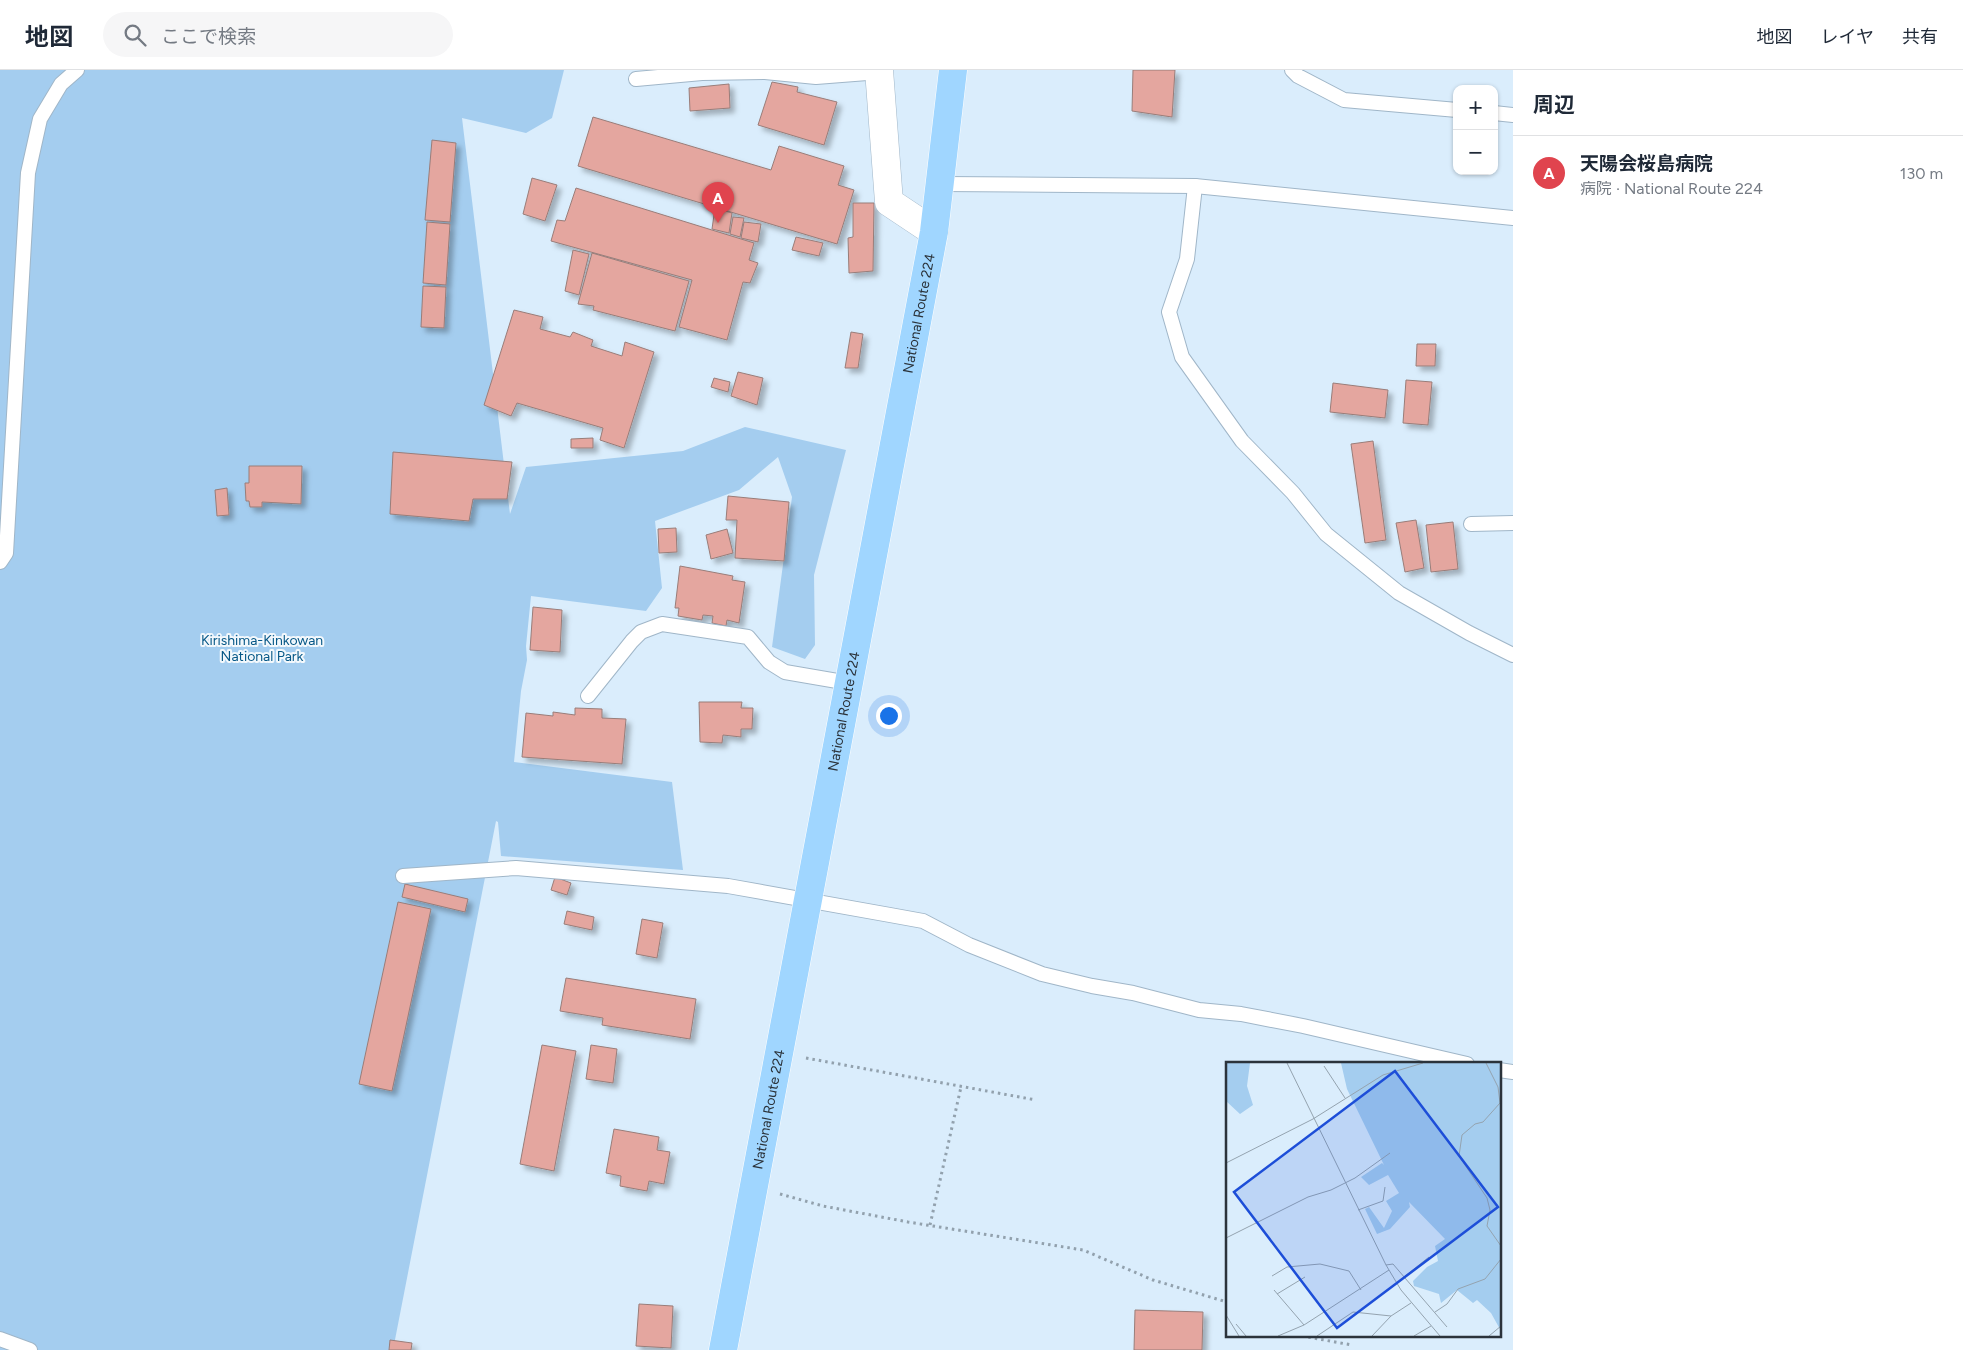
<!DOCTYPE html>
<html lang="ja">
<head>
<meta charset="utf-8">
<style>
  body { margin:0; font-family:Figtree,"Noto Sans JP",sans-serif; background:#f6f6f7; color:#1f2937 }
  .controls { position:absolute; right:15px; top:15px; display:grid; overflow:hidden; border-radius:10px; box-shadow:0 1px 4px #0004 }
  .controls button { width:45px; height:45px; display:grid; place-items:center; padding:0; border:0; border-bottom:1px solid #e0e1e3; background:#fff; color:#1f2937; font:25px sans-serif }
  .you { position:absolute; left:888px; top:645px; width:18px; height:18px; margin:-12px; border:4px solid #fff; border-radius:50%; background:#1a73e8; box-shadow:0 0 0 8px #1a73e833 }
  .badge { display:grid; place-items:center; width:32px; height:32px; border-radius:50%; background:#1a73e8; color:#fff; font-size:16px; font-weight:700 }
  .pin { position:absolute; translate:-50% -41px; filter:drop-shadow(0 1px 2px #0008) }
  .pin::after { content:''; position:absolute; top:26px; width:18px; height:15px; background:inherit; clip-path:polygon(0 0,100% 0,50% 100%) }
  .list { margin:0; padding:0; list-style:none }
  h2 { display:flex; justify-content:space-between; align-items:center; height:65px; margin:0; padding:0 20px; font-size:21px }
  h2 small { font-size:16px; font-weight:400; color:#747a83 }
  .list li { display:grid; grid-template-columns:32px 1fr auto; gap:15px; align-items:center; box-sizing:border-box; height:75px; padding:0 20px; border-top:1px solid #e0e1e3 }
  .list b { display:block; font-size:19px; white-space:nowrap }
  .list p { margin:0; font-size:16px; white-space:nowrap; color:#747a83 }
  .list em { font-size:16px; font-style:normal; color:#747a83 }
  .icon { flex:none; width:28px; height:28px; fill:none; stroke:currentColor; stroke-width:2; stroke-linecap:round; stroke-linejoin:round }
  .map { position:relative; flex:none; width:1513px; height:1280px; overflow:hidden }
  header { display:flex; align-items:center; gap:30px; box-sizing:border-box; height:70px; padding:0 25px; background:#fff; border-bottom:1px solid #e0e1e3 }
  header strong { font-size:24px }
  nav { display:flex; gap:28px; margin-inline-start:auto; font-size:18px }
  .search { width:350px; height:45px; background:#f6f6f7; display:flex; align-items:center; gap:12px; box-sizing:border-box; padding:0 18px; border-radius:28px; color:#747a83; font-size:19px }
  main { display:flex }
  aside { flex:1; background:#fff }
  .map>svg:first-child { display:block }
</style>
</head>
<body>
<header>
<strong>地図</strong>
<div class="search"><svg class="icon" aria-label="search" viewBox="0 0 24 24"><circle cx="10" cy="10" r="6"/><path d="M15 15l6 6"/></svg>ここで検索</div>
<nav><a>地図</a><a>レイヤ</a><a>共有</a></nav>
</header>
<main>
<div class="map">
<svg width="1513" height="1280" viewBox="0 0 1513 1280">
  <defs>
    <filter id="shadow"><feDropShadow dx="4.5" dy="4.5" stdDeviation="2.5" flood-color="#0004"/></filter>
  </defs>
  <rect width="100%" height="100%" fill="#daedfc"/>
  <polygon fill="#a4cdef" points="0,0 564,0 552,48 526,63 462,48 510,444 526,397 683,381 745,357 846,380 814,505 815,575 805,589 772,577 792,427 778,387 739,420 655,451 662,518 646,541 531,526 526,576 527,590 521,621 514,692 672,712 683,800 501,786 498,752 496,751 393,1280 0,1280"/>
  <g fill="#e4a69f" stroke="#997d79" filter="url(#shadow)">
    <polygon points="1133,0 1175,0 1172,47 1132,41"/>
    <polygon points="772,12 798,17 797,22 837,32 824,75 758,55"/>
    <polygon points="729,14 730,38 690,41 689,18"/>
    <polygon points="593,47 771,100 779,76 844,96 838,115 854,120 837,174 578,96"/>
    <polygon points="432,70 456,73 450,152 425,150"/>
    <polygon points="532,108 557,115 545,151 523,144"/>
    <polygon points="576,118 754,173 749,190 758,193 750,213 743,212 727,270 679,257 692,210 551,171 557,150 565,151"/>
    <polygon points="853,133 874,133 873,201 849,203 848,168 853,167"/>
    <polygon points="715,138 732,143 729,163 712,159"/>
    <polygon points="733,147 744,148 740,167 730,164"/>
    <polygon points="427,152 450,154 446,215 423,213"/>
    <polygon points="744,152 761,154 758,172 741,168"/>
    <polygon points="796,167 823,173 819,186 792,180"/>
    <polygon points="573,180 589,184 579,225 565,221"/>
    <polygon points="592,183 689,211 675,261 593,240 594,236 578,234"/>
    <polygon points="423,216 446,217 444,258 421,257"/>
    <polygon points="514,240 543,247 540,259 570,267 573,262 593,270 591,276 622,286 625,272 654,282 624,378 600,370 603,358 517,333 511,346 484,335"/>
    <polygon points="851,262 863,264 858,298 845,298"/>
    <polygon points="1417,274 1436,274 1435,296 1416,296"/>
    <polygon points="738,302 763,308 757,335 731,326"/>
    <polygon points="714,308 730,312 728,322 711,317"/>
    <polygon points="1406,310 1432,312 1428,355 1403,353"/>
    <polygon points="1333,313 1388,320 1385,348 1330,342"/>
    <polygon points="593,368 593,378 571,378 571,369"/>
    <polygon points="1373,371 1386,470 1365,473 1351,374"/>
    <polygon points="393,382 512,392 507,429 473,429 469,451 390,444"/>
    <polygon points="249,396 302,396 301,434 262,432 262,437 250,437 249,431 246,431 245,413 249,413"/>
    <polygon points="227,418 229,445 217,446 215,420"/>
    <polygon points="728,426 789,432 784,491 735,488 737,450 726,450"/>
    <polygon points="1416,450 1424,498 1405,502 1396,453"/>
    <polygon points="1453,452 1458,499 1431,502 1426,455"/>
    <polygon points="676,458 677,482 659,483 658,459"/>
    <polygon points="727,459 733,483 711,489 706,465"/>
    <polygon points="680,496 733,506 732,510 745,512 739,553 727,550 726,556 712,553 713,546 703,545 702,550 678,546 679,538 675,538"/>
    <polygon points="533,537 562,540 560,582 530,580"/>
    <polygon points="699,632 742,632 741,638 753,638 752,659 741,659 741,667 723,665 722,673 700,672"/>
    <polygon points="575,638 602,639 602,648 626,649 622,694 522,687 526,643 553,646 553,642 575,645"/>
    <polygon points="555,807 571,813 567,825 551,820"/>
    <polygon points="405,814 468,829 465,842 402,827"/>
    <polygon points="398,832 431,839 392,1021 359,1014"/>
    <polygon points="567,841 594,847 592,860 564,854"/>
    <polygon points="642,849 663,853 657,888 636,884"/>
    <polygon points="566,908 696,929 690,969 602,955 603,948 560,941"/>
    <polygon points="542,975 576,981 554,1101 520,1094"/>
    <polygon points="591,975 617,979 613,1013 586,1009"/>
    <polygon points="614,1059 659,1067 657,1080 670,1082 664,1114 649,1111 647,1121 620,1116 621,1106 606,1103"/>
    <polygon points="639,1234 673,1236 671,1278 636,1276"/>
    <polygon points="1135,1240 1203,1242 1202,1280 1134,1280"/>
    <polygon points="390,1270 412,1273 411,1280 389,1280"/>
  </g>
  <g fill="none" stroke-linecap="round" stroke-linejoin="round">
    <g stroke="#a0b6c8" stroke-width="16">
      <g id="service">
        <polyline points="1292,0 1298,6 1344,30 1457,40"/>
        <polyline points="636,9 702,3 765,2 816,7 880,2"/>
        <polyline points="1494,43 1513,45"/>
        <polyline points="941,114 1195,116 1513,148"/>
        <polyline points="1195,116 1187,189 1169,242 1182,287 1242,371 1293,423 1326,464 1399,523 1469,563 1513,585"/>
        <polyline points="1471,454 1513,453"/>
        <polyline points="0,492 6,483 28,103 40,49 61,14 77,0"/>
        <polyline points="588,626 632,571 641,562 662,554 748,567 769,592 785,602 849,613"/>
        <polyline points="403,806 516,798 728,816 890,845 923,851 969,875 1042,904 1092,916 1133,923 1199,940 1241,944 1303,956 1467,994"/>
        <polyline points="1499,1000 1513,1002"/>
        <polyline points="0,1269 30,1280"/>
      </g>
    </g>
    <g stroke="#a0b6c8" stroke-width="29">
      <polyline id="minor" points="879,0 889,132 934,162"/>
    </g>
    <g stroke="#fff" stroke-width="29">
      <g id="trunk">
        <path id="s1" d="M723,1280l211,-1118 19,-162"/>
      </g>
    </g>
    <g stroke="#92a1ad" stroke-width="3" stroke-dasharray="2.5 4" stroke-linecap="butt">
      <polyline points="806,988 1036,1030"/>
      <polyline points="780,1124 823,1136 908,1152 1083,1180 1153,1210 1227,1232"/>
      <polyline points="930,1155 961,1017"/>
      <polyline points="1302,1266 1352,1275"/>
    </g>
    <use href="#service" stroke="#fff" stroke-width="14"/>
    <use href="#minor" stroke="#fff" stroke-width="28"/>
    <use href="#trunk" stroke="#a0d6ff" stroke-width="28"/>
  </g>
  <g text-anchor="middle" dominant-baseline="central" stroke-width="4" stroke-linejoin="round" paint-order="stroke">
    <g font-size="14" fill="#2b333b" stroke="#f3f8fc">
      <text stroke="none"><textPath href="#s1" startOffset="1055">National Route 224</textPath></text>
      <text stroke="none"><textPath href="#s1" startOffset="650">National Route 224</textPath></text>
      <text stroke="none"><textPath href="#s1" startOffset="245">National Route 224</textPath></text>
    </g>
    <g font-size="14" fill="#075887" stroke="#f3f8fc">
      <text x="262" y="570">Kirishima-Kinkowan<tspan x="262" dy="16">National Park</tspan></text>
    </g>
  </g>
  <g transform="translate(1226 992)">
    <rect width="275" height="275" fill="#daedfc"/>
    <path d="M0,1h24l-3,23 6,19 -13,9 -14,-13zM115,1h160v268l-10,-18 -14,-13 -4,3 -16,-13 -16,13 -2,-9 -25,-8 -1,-5 14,-14 11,-6 -3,-15 10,-7 -36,-37 1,5 -20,22 -13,5 -12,-25 4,-2 15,21 8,-17 -6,-10 13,-8 -11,-18 -19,10 -8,-8 21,-14 2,2 -37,-76z" fill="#a4cdef"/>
    <path fill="none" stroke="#94a3af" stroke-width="1" d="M61,1l99,202 15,25 39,46M260,1l12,24 2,16 -17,19 -8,2 -13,11 -3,21 28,42 3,12 -3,16 14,20M98,4l21,32M0,101l87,-44 70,-44 40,-12M132,148l25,-9 2,-14M0,176l82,-41 23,-7 24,-12 35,-25M160,203l7,-1 54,63M46,214l15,-9 33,-3 29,7 12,19M178,215l25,-20M48,228l30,35M51,232l28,-17M209,250l12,-8 11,-15 27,-10 16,-20M0,253l13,21M10,262l10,12M52,274l26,-11 85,-55M91,274l36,-24 38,4M146,274l19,-20 20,-13M188,274l17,-10M263,274l12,-10"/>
    <path fill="#1d4ed8" fill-opacity="0.15" stroke="#1d4ed8" stroke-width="2.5" d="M169,9l103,136 -161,121 -103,-136z"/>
    <rect width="275" height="275" fill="none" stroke="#2b333b" stroke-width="2.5"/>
  </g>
</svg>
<div class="controls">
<button>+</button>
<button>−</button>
</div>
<div class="you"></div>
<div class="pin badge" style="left:718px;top:153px;background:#e0444e">A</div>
</div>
<aside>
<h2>周辺<small></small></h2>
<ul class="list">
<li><span class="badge" style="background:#e0444e">A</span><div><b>天陽会桜島病院</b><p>病院 · National Route 224</p></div><em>130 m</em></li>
</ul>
</aside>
</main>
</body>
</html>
